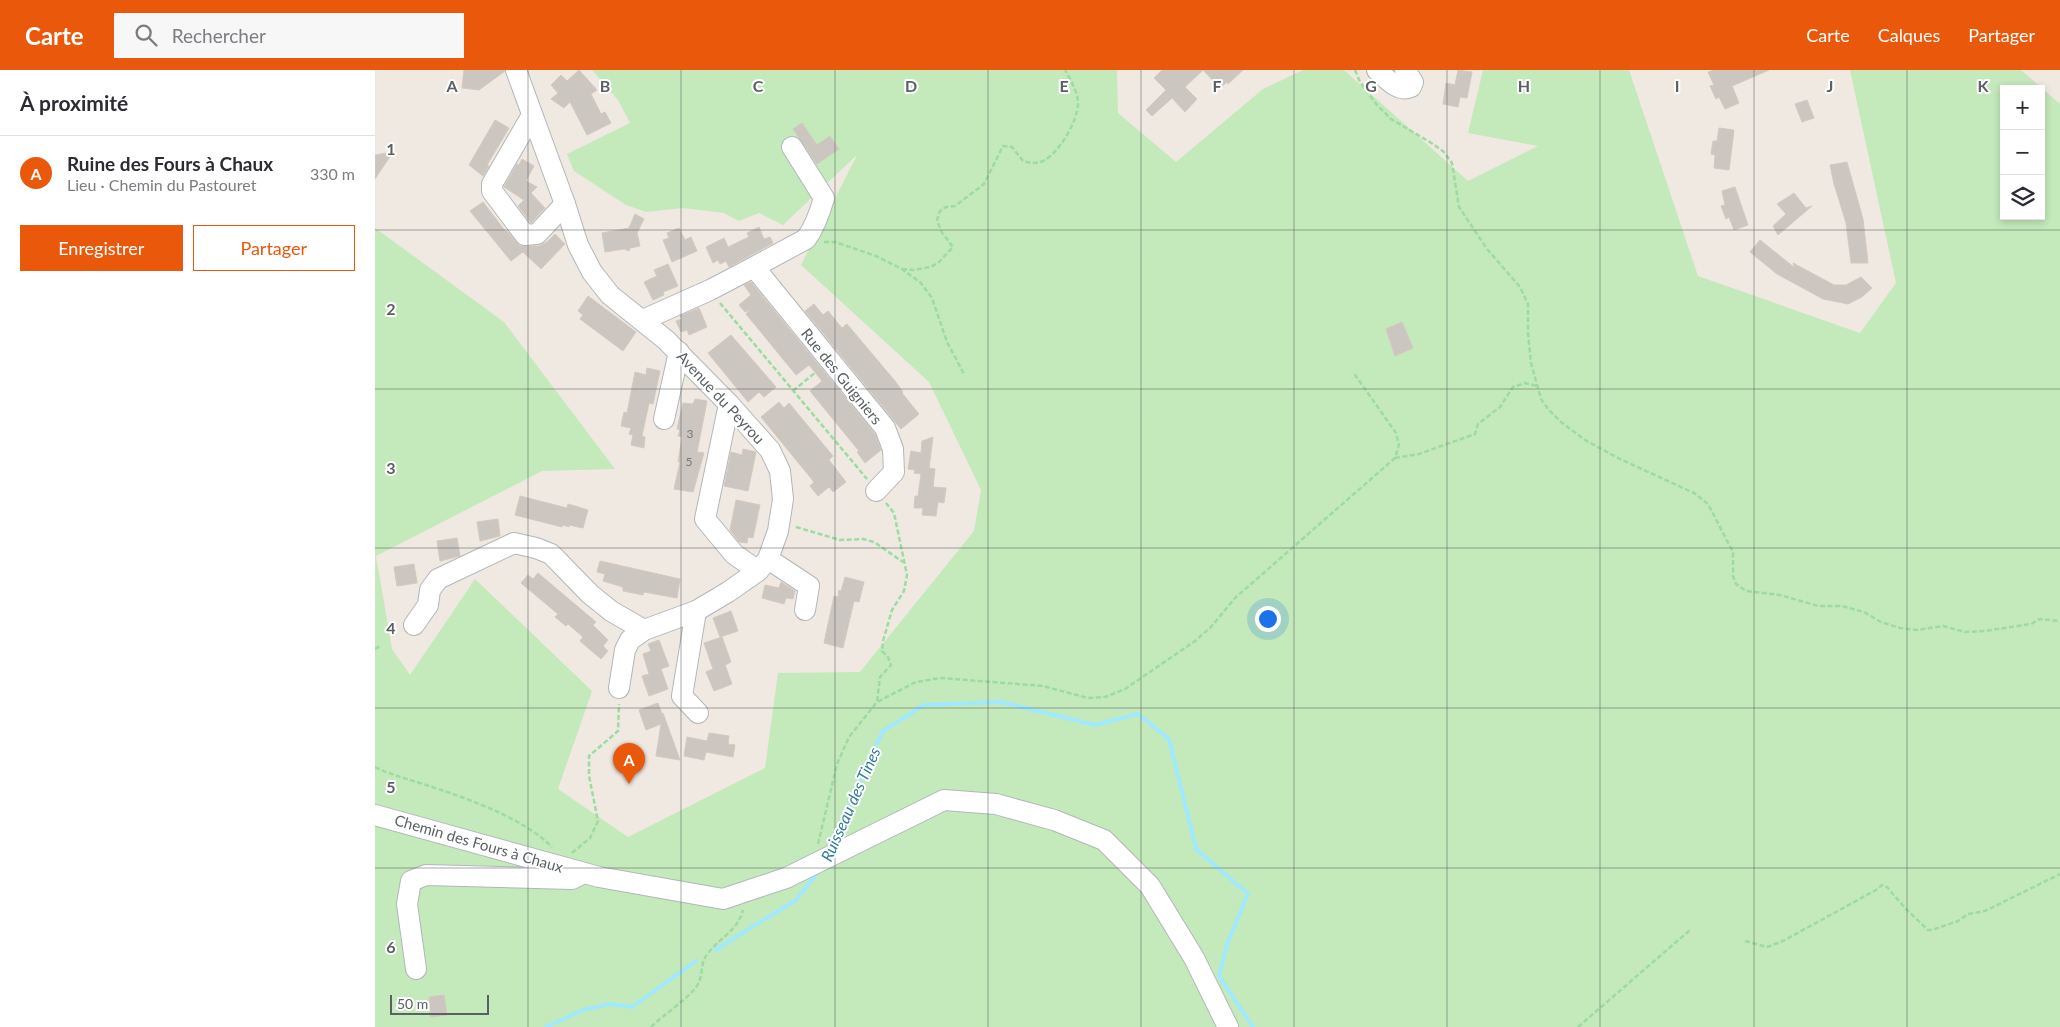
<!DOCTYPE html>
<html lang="fr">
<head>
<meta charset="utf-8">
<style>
  body { margin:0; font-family:Lato,sans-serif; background:#f7f7f7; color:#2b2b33 }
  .controls { position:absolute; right:15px; top:15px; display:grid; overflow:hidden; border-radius:0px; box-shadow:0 2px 8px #0003 }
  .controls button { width:45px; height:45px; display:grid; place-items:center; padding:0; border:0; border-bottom:1px solid #e1e1e2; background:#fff; color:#2b2b33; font:25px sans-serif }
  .scale { position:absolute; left:15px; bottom:12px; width:99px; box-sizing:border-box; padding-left:5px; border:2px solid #5a6064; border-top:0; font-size:14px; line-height:18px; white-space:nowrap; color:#5a6064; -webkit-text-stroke:4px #fff; paint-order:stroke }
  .you { position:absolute; left:892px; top:548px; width:18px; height:18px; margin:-12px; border:4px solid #fff; border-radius:50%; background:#1a73e8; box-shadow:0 0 0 8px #1a73e833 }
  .badge { display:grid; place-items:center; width:32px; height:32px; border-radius:50%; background:#ea580c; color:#fff; font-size:16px; font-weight:700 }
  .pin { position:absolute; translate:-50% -41px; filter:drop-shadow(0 1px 2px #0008) }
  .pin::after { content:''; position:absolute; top:26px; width:18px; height:15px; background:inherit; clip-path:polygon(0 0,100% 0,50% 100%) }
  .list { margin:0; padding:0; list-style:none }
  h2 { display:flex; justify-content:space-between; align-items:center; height:65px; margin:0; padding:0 20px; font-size:21px }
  h2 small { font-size:16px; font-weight:400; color:#7c7c81 }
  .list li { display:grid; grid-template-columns:32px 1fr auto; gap:15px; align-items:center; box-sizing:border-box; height:75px; padding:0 20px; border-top:1px solid #e1e1e2 }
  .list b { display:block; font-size:19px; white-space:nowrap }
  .list p { margin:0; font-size:16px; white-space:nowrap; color:#7c7c81 }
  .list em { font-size:16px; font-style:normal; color:#7c7c81 }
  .actions { display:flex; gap:10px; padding:15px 20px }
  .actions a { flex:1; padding:11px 0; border:1px solid #ea580c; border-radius:0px; text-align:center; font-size:18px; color:#ea580c }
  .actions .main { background:#ea580c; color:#fff }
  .icon { flex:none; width:28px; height:28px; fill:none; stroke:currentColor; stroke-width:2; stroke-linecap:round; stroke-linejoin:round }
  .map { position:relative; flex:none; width:1685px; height:957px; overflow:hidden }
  header { display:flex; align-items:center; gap:30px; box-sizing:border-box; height:70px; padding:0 25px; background:#ea580c; color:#fff }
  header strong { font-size:24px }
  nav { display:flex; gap:28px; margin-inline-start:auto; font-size:18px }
  .search { width:350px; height:45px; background:#f7f7f7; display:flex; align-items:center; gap:12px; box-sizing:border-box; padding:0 18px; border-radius:0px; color:#7c7c81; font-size:19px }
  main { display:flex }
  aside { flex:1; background:#fff }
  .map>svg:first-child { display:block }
</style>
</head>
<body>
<header>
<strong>Carte</strong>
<div class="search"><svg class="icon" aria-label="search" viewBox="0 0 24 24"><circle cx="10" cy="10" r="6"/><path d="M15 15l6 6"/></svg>Rechercher</div>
<nav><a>Carte</a><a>Calques</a><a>Partager</a></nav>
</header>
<main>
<aside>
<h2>À proximité<small></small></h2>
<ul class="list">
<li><span class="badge">A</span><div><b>Ruine des Fours à Chaux</b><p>Lieu · Chemin du Pastouret</p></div><em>330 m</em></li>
</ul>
<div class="actions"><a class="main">Enregistrer</a><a>Partager</a></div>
</aside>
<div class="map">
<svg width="1685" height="957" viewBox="0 0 1685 957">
  <rect width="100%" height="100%" fill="#efe9e1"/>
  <path fill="#c4e9bb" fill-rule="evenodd" d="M217,0h525l1,43 58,49 87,-73 40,-19h41l124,111 70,-35 -70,-13 15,-63h146l69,206 162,57 36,-50 -46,-213h171l39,34v923h-1685v-799l129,94 111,147 -73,2 -166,85 16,93 18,26 65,-96 117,112 -34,98 70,48 137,-69 13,-95 82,-1 114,-141 7,-41 -52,-108 -128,-117 56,-110 -74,70 -24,-12 -20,8 -15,-8 -41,-5 -37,4 -20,-7 -52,-34 -7,-17 63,-31 -12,-23zM1629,19h37v127h-37z"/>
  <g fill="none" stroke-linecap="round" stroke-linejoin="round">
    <g stroke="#a1e9ff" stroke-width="4">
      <polyline points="459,777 490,697 508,661 549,635 626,632 720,655 763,644 794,669 821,779 873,824 852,874 844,906 878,957"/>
      <polyline points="340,880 421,830 443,802"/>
      <polyline points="171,957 208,940 235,934 257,937 321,891"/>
    </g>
  </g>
  <g fill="#ccc6c0" stroke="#d4c9bf">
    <polygon points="89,0 129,0 130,1 104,20 87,18"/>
    <polygon points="204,0 222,20 216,24 226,44 230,42 236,53 212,65 195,32 189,38 176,29 183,23 176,15 186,5 192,11"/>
    <polygon points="787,0 868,0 853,14 852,12 845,18 828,0 810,17 822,29 810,42 797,28 777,46 771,40 791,20 779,8"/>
    <polygon points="1083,0 1097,2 1092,28 1085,27 1083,37 1068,34 1071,13 1080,15"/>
    <polygon points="1339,0 1394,0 1357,16 1364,33 1350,39 1344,27 1341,29 1335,16 1339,15 1333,2"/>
    <polygon points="1432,30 1439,48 1427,52 1420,34"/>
    <polygon points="120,50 134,58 112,95 114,96 108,106 94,95"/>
    <polygon points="427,53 442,75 455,66 464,79 442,94 418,59"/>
    <polygon points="1344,58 1359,60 1354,100 1339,98 1340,85 1336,84 1338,71 1342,71"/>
    <polygon points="18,82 0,109 0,85"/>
    <polygon points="147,89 159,96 151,111 162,117 156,123 170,138 156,153 143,136 149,130 129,117 142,94 144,95"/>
    <polygon points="1472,92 1488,149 1493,193 1476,193 1471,153 1459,114 1455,95"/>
    <polygon points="1360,117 1373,155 1359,160 1354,147 1351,149 1346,136 1350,135 1347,121"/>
    <polygon points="1419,123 1431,138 1437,136 1403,165 1398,156 1411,144 1402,134"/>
    <polygon points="108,132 131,162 132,161 145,176 164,176 172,172 180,164 190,174 166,199 148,182 136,191 95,141"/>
    <polygon points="260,144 269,149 262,163 265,176 255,178 254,181 249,179 230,182 227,163 254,158"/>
    <polygon points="384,157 389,169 395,167 398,173 354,197 351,191 345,194 343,190 338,193 331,177 349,168 353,177 374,167 372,163"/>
    <polygon points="304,158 310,170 316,167 322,181 297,192 288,170 294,168 292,163"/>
    <polygon points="1385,170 1420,198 1418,193 1459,215 1471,215 1486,207 1497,218 1487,227 1473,234 1448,229 1402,204 1375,182"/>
    <polygon points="293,194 303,216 288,222 289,225 278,230 269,212 282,206 279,200"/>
    <polygon points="376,212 500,364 506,380 490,393 482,382 484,381 435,321 447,311 434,295 421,305 371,244 375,240 370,242 364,235 376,225 369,215"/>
    <polygon points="213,226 261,262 248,281 205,249 208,245 203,241"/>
    <polygon points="439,234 448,245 453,241 467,258 472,254 520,311 528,322 527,323 544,344 526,359 430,241"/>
    <polygon points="324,238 332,257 314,265 312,260 306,262 301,251 307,249 305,246"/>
    <polygon points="1027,252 1038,278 1020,286 1011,259"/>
    <polygon points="356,265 401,317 389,327 384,322 373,332 333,283"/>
    <polygon points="272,298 285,301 278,334 274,333 267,366 270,367 269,378 256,375 258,365 254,364 256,358 246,356 249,342 252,343 260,302 271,305"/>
    <polygon points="320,329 332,331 322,382 329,383 318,422 299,419 305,392 303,392 307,367 303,366 305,360 302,359 306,341 308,333 318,334"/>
    <polygon points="404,332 409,338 414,333 458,386 454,390 471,412 458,422 454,417 443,426 435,416 439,412 386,347"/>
    <polygon points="558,367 554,398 560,399 558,417 571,418 569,433 563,432 561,446 547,445 548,438 539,438 540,426 543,426 546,404 539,403 540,400 533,399 536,381 546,383 547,371"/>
    <polygon points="368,379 381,382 373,421 349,416 356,382 367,385"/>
    <polygon points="145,426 192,438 193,434 213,440 208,458 194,455 194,457 188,455 187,457 140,445"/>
    <polygon points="361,430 385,435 378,468 373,467 372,473 364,472 355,460"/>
    <polygon points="123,449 125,466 105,471 102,452"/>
    <polygon points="82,468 85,486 65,491 62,471"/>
    <polygon points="225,491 305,509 302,528 269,522 268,525 248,521 248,517 228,511 230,504 222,502"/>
    <polygon points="39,494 42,513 22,516 19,497"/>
    <polygon points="163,503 221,552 218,555 233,570 228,576 233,581 226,589 205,571 208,567 193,554 191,556 180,547 183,544 146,513 153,505 158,509"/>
    <polygon points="470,507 489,512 484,532 479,531 468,578 449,573 459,526 463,527 464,520 466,521"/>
    <polygon points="406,512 420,521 418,529 411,528 409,534 387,528 390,515 404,518"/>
    <polygon points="356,541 363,561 345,567 338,548"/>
    <polygon points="347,567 356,592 350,595 357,614 339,621 331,602 338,599 329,573"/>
    <polygon points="284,570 294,596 286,599 293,619 274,626 267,606 274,604 268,584 276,581 273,574"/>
    <polygon points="283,633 288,647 288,643 305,690 281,686 286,654 271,660 264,640"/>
    <polygon points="334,663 354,666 353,674 360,675 358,687 331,682 329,690 309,686 312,667 332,671"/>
    <polygon points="69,925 72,945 56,947 54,927"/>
  </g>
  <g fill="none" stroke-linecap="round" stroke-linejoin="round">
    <g stroke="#b2b7ba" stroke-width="22">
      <g id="minor">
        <polyline points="141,0 190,134 203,175 217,202 235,225 291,270 354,334 395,380 405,401 408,429 403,461 393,489 383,501 353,522 321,541 269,560 255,570 250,580 244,618"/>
        <path d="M1002,0c9,8 21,23 34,17l2,-5 -8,-12"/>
        <polyline points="157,45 117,114 117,121 150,165 162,164 190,134"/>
        <path d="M379,197l52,-28c9,-12 14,-27 18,-41l-32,-51"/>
        <polyline points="268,250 335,220 379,197 510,358 518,379 519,402 501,421"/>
        <polyline points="354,334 330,449 359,484 383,501"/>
        <polyline points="289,349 304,282"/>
        <polyline points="393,489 434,516 430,540"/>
        <polyline points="321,541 307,626 323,643"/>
        <polyline points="39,555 53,535 55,520 63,509 139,473 161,478 176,484 215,524 236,541 269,560"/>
        <polyline points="0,745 224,807 348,829 411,808 569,730 621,734 679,750 729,770 775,816 819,888 853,957"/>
        <polyline points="41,899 32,834 36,811 51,805 197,809 205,805"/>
      </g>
    </g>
    <g stroke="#9ddca1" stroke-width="2.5" stroke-dasharray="5 2.5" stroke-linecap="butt">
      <polyline points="980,0 985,12 1002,35 1016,49 1058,74 1069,82 1077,93 1084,137 1112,179 1145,217 1153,234 1153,263 1156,293 1166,329 1173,339 1186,352 1210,370 1245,389 1319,423 1333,434 1358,482 1358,506 1361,514 1371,521 1405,525 1443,536 1467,536 1489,542 1506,552 1525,558 1542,560 1568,556 1590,562 1610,561 1656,554 1665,549 1685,551"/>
      <polyline points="449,172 460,172 501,186 527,199 546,213 557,228 572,272 589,304"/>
      <path d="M527,199l11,1 18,-3 8,-5 14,-15 -12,-16 -4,-11 3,-9 6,-4 9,-1 29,-22 19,-38 9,1 11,14c7,2 13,3 20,0 16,-8 35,-40 35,-58 0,-11 -8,-24 -13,-33"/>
      <polyline points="345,233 492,409"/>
      <polyline points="418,321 442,301"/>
      <polyline points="1020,388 1044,384 1100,364 1103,354 1125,337 1138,317 1150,313 1162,316"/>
      <polyline points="421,457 465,470 488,469 499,472 528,492"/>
      <polyline points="0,579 5,576"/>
      <polyline points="502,631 505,607 516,595 513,587 507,581 508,571 517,540 529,521 532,505 519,443 511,433"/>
      <path d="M0,697c16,8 33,12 51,18 40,13 96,32 126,62"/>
      <polyline points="443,774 462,694 474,667 502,632 541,612 566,608 668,616 713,628 730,627 750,619 820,571 836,557 860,528 1020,388 1024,375 1021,363 978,302"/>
      <polyline points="197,783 215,768 223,751 214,706 214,686 243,661 244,634"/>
      <polyline points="1370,871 1392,877 1408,871 1501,820 1507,815 1512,817 1530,838 1553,860 1557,860 1583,851 1593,844 1610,841 1685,804"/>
      <path d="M276,957c12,-12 40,-30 47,-43 6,-11 1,-21 11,-32 12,-15 29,-22 34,-42"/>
      <polyline points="1203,957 1315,860"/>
    </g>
    <use href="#minor" stroke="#fff" stroke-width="20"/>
  </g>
  <path fill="none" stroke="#5a6064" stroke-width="1" stroke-opacity="0.55" d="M153,0v957M306,0v957M460,0v957M613,0v957M766,0v957M919,0v957M1072,0v957M1225,0v957M1379,0v957M1532,0v957M0,160h1685M0,319h1685M0,478h1685M0,638h1685M0,798h1685"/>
  <g text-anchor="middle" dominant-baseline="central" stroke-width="4" stroke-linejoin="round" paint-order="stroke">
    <g font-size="12" fill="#767a7b">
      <text x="315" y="363">3</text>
      <text x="314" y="391">5</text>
    </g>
    <g font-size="15" fill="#5a6064" stroke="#fff">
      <text transform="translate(467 306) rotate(51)">Rue des Guigniers</text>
      <text transform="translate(346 327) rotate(47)">Avenue du Peyrou</text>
      <text transform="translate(104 773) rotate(16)">Chemin des Fours à Chaux</text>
    </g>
    <g font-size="16" font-style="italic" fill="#2e7c9f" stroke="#fff">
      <text transform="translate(475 734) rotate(-66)">Ruisseau des Tines</text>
    </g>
  </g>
  <g font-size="16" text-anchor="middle" font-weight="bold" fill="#5a6064" stroke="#fff" stroke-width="4" stroke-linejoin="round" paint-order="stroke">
    <text x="77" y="22">A</text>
    <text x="230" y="22">B</text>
    <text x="383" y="22">C</text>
    <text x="536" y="22">D</text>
    <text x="689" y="22">E</text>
    <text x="842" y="22">F</text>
    <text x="996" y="22">G</text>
    <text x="1149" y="22">H</text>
    <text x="1302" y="22">I</text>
    <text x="1455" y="22">J</text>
    <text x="1608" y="22">K</text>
    <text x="16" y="85">1</text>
    <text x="16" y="245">2</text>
    <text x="16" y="404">3</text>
    <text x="16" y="564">4</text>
    <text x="16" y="723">5</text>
    <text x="16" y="883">6</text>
  </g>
</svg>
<div class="controls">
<button>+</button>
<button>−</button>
<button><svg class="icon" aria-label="layers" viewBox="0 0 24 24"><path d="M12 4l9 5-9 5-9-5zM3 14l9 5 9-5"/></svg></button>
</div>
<div class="scale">50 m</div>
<div class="you"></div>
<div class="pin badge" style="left:254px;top:714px">A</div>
</div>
</main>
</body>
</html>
